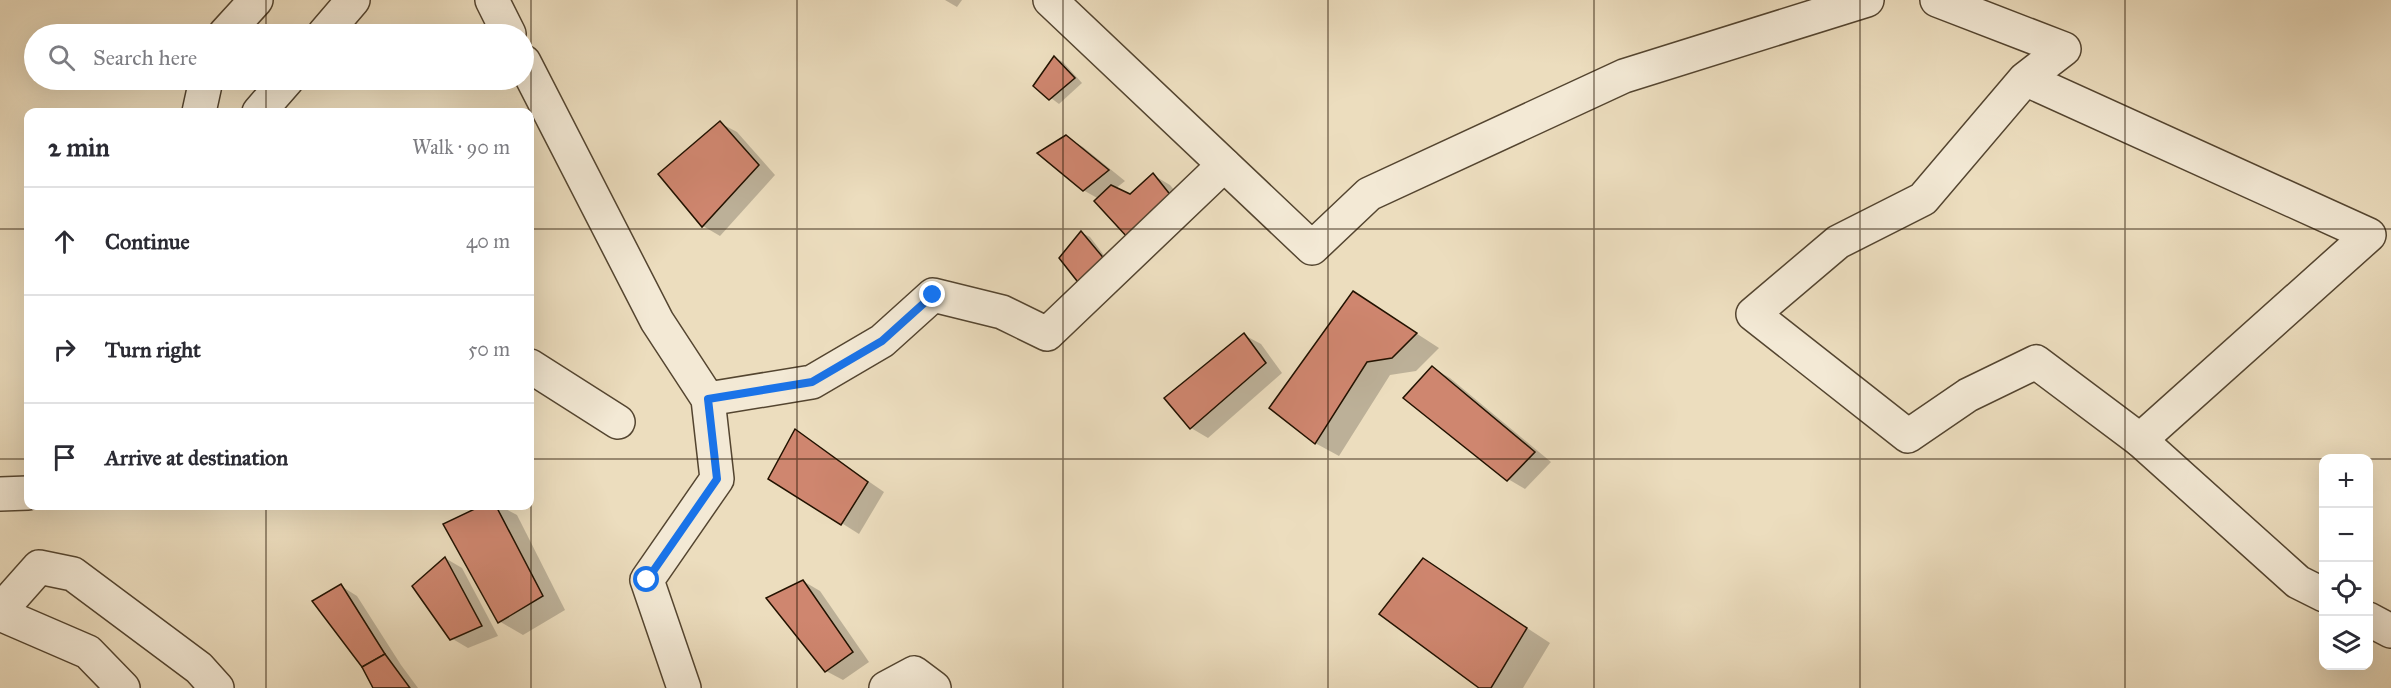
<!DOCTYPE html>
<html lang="en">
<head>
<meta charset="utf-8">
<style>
  body { margin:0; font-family:"IM FELL Great Primer",serif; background:#f2f2f3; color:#2b2b33 }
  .controls { position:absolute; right:18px; bottom:18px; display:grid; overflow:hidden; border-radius:12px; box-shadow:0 6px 24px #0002 }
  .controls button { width:54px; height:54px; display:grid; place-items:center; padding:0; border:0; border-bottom:2px solid #e1e1e2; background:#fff; color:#2b2b33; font:30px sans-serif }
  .stop { position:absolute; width:18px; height:18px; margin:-14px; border:4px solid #1a73e8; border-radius:50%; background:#fff }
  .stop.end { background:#1a73e8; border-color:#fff; box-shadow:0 2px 6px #0008 }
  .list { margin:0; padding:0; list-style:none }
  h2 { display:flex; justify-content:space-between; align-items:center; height:78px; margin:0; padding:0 24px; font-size:26px }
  h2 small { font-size:20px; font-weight:400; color:#7c7c81 }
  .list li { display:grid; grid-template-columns:39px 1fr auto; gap:18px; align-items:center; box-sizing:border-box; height:108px; padding:0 24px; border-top:2px solid #e1e1e2 }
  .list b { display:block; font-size:22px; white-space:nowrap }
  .list em { font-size:20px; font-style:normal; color:#7c7c81 }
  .icon { flex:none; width:33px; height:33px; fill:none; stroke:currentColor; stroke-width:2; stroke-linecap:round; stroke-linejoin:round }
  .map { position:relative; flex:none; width:2391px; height:688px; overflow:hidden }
  .search { position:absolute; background:#fff; box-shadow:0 6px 24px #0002; left:24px; top:24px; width:510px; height:66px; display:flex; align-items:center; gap:15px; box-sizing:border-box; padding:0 21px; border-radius:33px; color:#7c7c81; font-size:22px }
  .panel { position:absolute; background:#fff; box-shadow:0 6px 24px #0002; left:24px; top:108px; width:510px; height:402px; border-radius:12px }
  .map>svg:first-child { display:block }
</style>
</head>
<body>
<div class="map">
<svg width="2391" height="688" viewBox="0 0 2391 688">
  <rect width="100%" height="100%" fill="#ecddbe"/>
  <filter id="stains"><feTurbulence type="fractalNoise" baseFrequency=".00333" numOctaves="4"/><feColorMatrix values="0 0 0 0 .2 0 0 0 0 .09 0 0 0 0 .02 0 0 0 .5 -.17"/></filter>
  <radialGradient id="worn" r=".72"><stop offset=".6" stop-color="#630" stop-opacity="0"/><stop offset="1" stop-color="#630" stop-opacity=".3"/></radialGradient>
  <g fill="#0003">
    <polygon points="945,0 962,0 957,7"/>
    <polygon points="1055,58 1063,62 1082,83 1059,104 1035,86"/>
    <polygon points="720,123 737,132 775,175 720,236 703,226 660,175"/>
    <polygon points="1066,137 1083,147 1125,181 1115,189 1130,195 1153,175 1170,185 1188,207 1099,199 1083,190"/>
    <polygon points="1082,233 1090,237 1113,267 1090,290"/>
    <polygon points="1354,293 1439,348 1416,371 1390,375 1339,456 1315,443"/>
    <polygon points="1244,335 1261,344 1282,373 1208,438 1191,428 1166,398"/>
    <polygon points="1433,368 1450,378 1551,462 1525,489 1508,479"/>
    <polygon points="796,431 884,492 859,534 770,478"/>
    <polygon points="484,506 500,506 517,515 565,610 523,635 499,621 445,525"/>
    <polygon points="445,558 462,568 498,636 468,648 451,638"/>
    <polygon points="1423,560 1550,643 1523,688 1481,688"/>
    <polygon points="803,581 820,591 869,662 843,680 826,671"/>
    <polygon points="341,586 357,596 401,665 418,688 375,688"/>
  </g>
  <g fill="#cf866f" stroke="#221200" stroke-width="1.5">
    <polygon points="1054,56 1075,78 1049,100 1033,86"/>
    <polygon points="720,121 759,165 702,227 658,174"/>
    <polygon points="1066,135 1109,170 1083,191 1037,153"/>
    <polygon points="1153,173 1172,197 1128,238 1094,201 1111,185 1130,194"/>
    <polygon points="1081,231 1106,261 1081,286 1059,258"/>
    <polygon points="1353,291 1417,333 1392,358 1367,362 1315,444 1269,408"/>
    <polygon points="1244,333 1266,363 1190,429 1164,398"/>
    <polygon points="1432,366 1535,452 1507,481 1403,398"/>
    <polygon points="795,429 868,482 841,525 768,479"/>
    <polygon points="481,506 496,506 543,596 498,623 443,524"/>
    <polygon points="445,557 482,626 450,640 412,586"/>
    <polygon points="1423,558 1527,628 1491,688 1479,688 1379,614"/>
    <polygon points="803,580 853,652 825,672 766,598"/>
    <polygon points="341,584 385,654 362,667 312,601"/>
    <polygon points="385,654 410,688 373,688 362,667"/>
  </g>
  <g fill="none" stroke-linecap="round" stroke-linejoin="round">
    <g stroke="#544530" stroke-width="36">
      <g id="minor">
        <polyline points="492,0 509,34"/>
        <polyline points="1050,0 1312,248 1369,194 1624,76 1867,0"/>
        <polyline points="1937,0 2064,49 2025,79 1923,199 1838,242 1753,314 1908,436 1968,395 2036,362 2140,440 2369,235 2025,79"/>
        <polyline points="225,34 256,0"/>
        <polyline points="324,34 353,0"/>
        <polyline points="524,62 657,321 708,399 717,479 647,580 684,688"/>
        <polyline points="199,112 206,80"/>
        <polyline points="259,112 287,80"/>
        <polyline points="530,366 618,422"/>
        <polyline points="708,399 812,382 882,341 933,295 1002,312 1047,334 1224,165"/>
        <polyline points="2140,440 2298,582 2324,595"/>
        <polyline points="0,494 28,493"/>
        <polyline points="0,611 39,567 73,574 199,668 217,688"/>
        <polyline points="0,614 88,652 123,688"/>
        <polyline points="2368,619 2391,631"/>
        <polyline points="886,688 914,673 934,688"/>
      </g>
    </g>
    <use href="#minor" stroke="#f3e9d5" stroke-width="33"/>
  </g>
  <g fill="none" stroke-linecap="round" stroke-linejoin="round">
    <polyline stroke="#1a73e8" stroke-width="8" points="647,580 717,479 708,399 812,382 882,341 933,295"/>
  </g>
  <path fill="none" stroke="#221200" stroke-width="1.5" stroke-opacity="0.55" d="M266,0v34M531,0v688M797,0v688M1063,0v688M1328,0v688M1594,0v688M1860,0v688M2125,0v688M266,80v32M0,229h28M530,229h1861M0,459h28M530,459h1794M2368,459h23M266,506v182"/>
  <rect width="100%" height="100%" filter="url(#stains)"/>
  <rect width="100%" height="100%" fill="url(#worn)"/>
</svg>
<div class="controls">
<button>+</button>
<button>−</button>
<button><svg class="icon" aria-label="locate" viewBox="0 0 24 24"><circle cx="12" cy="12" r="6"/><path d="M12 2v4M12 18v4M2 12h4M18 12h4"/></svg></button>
<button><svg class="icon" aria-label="layers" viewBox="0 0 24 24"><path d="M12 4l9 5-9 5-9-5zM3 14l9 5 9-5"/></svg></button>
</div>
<div class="stop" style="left:647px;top:580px"></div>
<div class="stop end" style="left:933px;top:295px"></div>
<div class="search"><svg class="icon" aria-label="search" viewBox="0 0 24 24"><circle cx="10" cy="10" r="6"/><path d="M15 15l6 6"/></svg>Search here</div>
<section class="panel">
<h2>2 min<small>Walk · 90 m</small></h2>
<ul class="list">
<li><svg class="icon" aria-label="ahead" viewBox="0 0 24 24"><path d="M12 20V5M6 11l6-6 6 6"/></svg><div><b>Continue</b></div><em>40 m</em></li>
<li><svg class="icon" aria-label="right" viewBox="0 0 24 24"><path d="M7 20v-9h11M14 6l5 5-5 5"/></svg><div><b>Turn right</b></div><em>50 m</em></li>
<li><svg class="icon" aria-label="arrive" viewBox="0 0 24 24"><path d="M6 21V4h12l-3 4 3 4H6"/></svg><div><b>Arrive at destination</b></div></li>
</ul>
</section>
</div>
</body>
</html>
